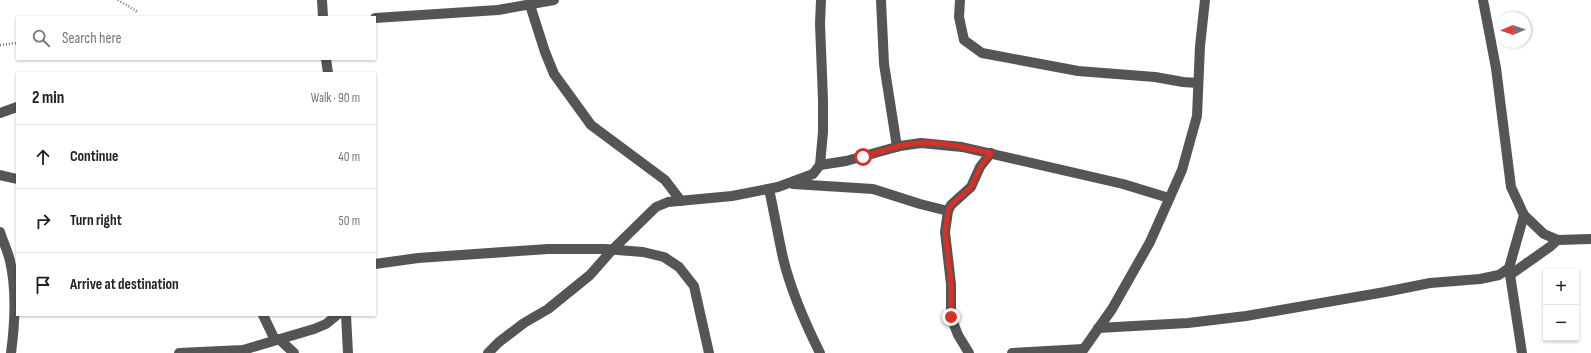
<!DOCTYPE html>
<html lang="en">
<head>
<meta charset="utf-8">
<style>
  body { margin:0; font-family:"Sofia Sans Condensed",sans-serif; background:#f6f6f6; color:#202124 }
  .controls { position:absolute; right:12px; bottom:12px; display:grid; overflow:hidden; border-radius:0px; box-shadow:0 1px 3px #0004 }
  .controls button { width:36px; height:36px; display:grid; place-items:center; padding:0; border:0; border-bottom:1px solid #e0e0e0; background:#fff; color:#202124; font:20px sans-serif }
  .compass { position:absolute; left:1495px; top:12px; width:36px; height:36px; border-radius:50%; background:#fff; box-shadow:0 1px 3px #0004; rotate:268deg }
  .stop { position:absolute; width:12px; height:12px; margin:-9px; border:3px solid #d93025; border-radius:50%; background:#fff }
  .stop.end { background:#d93025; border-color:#fff; box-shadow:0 1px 4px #0008 }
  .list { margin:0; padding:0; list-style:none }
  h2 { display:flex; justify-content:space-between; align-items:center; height:52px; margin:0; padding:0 16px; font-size:17px }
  h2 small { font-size:13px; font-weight:400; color:#757577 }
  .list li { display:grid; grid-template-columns:26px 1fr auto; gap:12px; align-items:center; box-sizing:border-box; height:64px; padding:0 16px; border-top:1px solid #e0e0e0 }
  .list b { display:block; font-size:15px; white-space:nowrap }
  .list em { font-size:13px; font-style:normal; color:#757577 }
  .icon { flex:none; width:22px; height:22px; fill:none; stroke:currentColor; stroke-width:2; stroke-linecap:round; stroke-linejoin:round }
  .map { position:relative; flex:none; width:1591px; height:353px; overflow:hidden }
  .search { position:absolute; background:#fff; box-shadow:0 1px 3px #0004; left:16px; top:16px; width:360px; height:44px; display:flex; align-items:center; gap:10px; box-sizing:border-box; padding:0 14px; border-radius:0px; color:#757577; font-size:15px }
  .panel { position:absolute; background:#fff; box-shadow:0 1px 3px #0004; left:16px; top:72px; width:360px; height:244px; border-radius:0px }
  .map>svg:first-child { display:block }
</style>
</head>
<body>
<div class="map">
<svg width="1591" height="353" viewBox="0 0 1591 353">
  <rect width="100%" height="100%" fill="#fff"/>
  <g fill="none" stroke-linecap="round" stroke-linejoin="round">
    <g stroke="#777" stroke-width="2.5" stroke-dasharray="1 2" stroke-linecap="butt">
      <polyline points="118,0 138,12"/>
      <polyline points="0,45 17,43"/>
    </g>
    <g stroke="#555" stroke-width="10">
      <polyline points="322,0 323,17"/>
      <polyline points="881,0 884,64 897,147"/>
      <polyline points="960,0 959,17 964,40 982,53 1078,71 1155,77 1183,82 1198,83"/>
      <polyline points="1483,0 1496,68 1511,187 1524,215 1544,234 1558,240 1591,239"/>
      <polyline points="530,5 545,52 554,74 591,125 665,180 681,201"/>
      <polyline points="375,18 498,10 554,0"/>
      <polyline points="326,59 328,73"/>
      <polyline points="0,113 17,107"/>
      <polyline points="820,165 846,161 900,146 921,143 962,147 1123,184 1169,198"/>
      <polyline points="0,175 17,179"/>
      <polyline points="793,184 873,189 920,204 948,211"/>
      <path d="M769,189c5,23 9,46 14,69 8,33 22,65 37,95"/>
      <path d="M0,232c3,10 8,19 10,29 7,30 5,62 1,92"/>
      <polyline points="375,264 418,258 548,249 605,249 643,252 664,257 679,267 694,286 709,353"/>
      <polyline points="1509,268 1522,353"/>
      <polyline points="1510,275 1551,246 1557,240"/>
      <polyline points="263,315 275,340"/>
      <polyline points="346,315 348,353"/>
      <polyline points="1098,328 1188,323 1246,316 1385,292 1430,283 1480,279 1499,275 1509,268 1524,215"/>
      <polyline points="279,339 294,353"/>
      <polyline points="179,353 243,350 314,329 326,324 337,315"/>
      <polyline points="488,353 499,342 524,323 548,309 590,275 612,250 656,207 668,202 732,196 778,187 813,174 820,165 823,132 823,100 820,24 821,0"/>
      <polyline points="969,353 958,335 951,317 951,284 945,232 948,211 951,205 971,187 980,167 991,153"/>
      <polyline points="1012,353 1083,349"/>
      <polyline points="1081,353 1112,309 1150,242 1182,170 1197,116 1200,46 1205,0"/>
    </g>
  </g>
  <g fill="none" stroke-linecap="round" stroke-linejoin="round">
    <path stroke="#d93025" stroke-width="5" d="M863,157c19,-6 38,-13 57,-14 23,-2 49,6 71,10l-11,14 -9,20 -20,18 -3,6 -3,21 6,52v33"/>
  </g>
</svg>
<div class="controls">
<button>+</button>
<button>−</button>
</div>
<svg class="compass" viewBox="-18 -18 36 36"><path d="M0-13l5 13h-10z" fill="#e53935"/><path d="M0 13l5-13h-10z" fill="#757577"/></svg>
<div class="stop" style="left:863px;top:157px"></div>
<div class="stop end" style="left:951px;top:317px"></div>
<div class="search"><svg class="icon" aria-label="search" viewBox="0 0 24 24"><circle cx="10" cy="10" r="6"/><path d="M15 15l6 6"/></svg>Search here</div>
<section class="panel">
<h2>2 min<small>Walk · 90 m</small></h2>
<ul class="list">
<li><svg class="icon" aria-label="ahead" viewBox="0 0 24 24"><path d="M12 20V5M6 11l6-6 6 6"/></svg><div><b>Continue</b></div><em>40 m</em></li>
<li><svg class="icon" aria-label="right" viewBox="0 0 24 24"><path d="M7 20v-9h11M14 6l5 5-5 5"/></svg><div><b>Turn right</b></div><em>50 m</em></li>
<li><svg class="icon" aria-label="arrive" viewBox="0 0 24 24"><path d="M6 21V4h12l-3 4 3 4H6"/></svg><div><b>Arrive at destination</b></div></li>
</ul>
</section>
</div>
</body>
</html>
